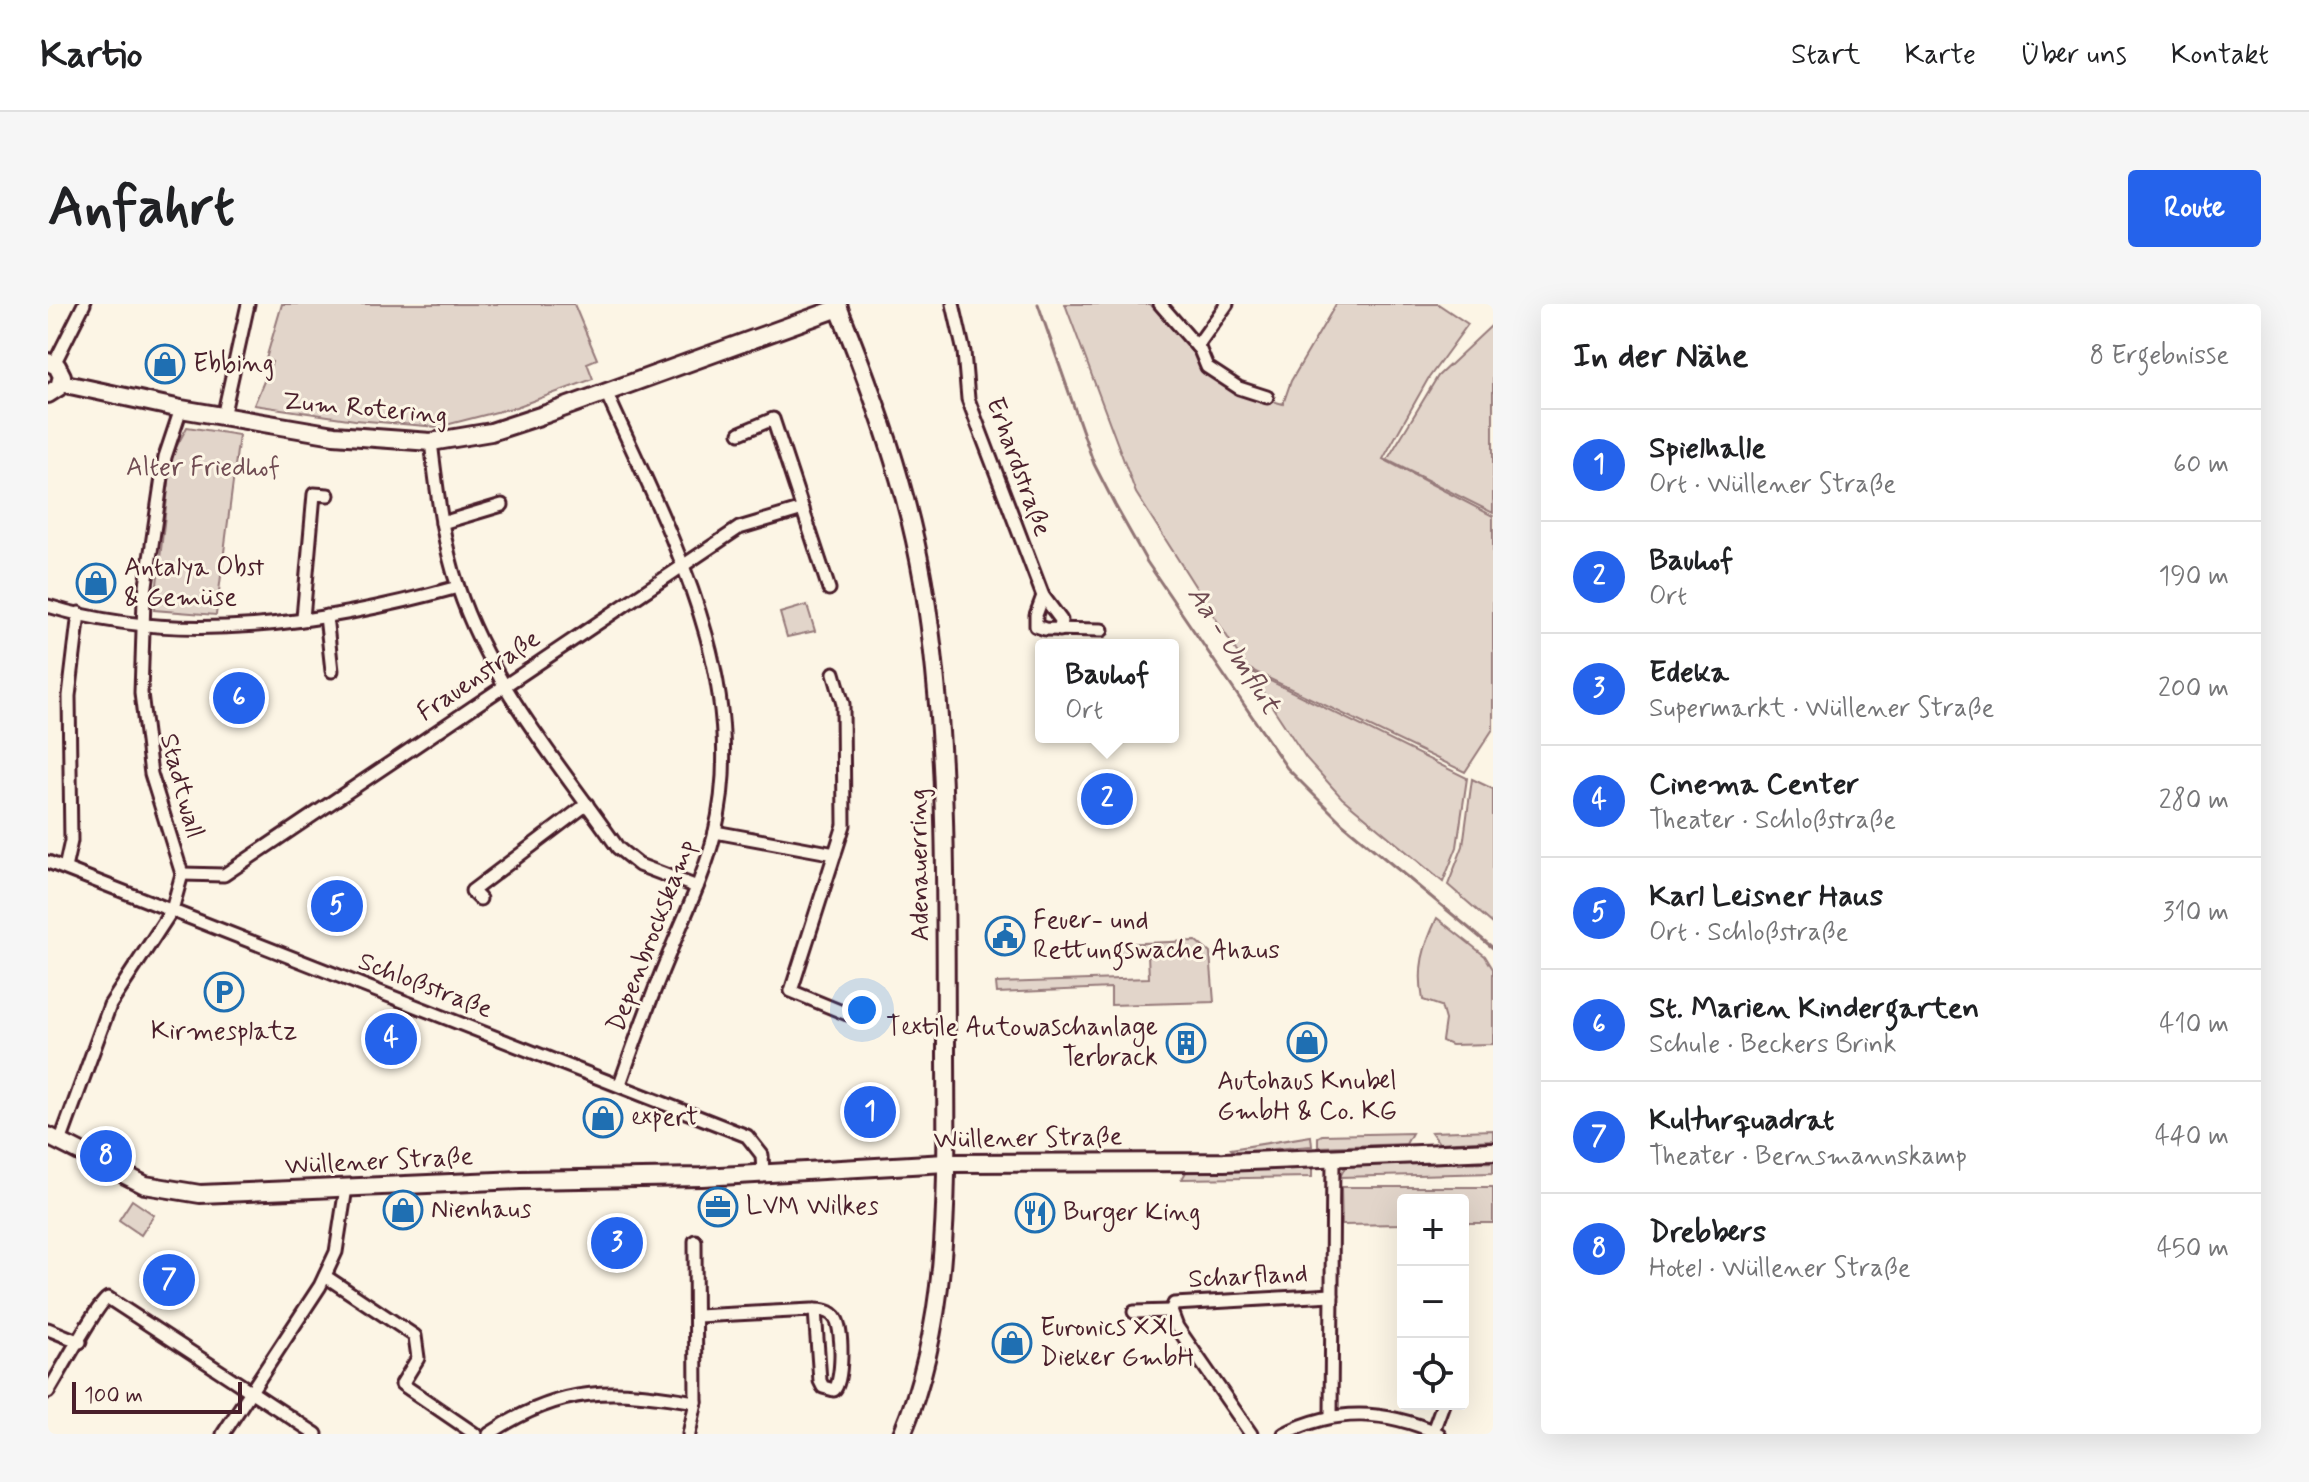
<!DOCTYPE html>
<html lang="de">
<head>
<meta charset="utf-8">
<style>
  body { margin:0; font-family:Mynerve,sans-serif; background:#f6f6f6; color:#202124 }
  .controls { position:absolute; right:24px; bottom:24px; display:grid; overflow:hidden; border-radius:8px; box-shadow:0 8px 32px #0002 }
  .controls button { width:72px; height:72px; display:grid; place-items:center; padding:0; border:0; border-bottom:2px solid #e0e0e0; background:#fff; color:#202124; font:40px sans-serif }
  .scale { position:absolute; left:24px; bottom:20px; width:170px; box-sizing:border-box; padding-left:8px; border:4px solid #4a1f2b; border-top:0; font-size:22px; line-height:28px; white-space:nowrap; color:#4a1f2b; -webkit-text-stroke:6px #fcf5e5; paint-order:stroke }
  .you { position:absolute; left:814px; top:706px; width:28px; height:28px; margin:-20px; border:6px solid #fff; border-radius:50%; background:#1a73e8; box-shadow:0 0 0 12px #1a73e833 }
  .badge { display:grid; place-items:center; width:52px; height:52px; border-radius:50%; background:#2563eb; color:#fff; font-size:26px; font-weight:700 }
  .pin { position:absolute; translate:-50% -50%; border:4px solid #fff; box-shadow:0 2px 8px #0006 }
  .popup { position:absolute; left:987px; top:335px; width:144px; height:104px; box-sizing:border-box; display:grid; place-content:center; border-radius:8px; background:#fff; filter:drop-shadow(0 2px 6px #0005); font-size:26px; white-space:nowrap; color:#757577 }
  .popup b { font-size:30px; color:#202124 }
  .popup::after { content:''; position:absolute; left:50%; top:100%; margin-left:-16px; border:16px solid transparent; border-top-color:#fff }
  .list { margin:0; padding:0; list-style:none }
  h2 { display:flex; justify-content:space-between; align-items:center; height:104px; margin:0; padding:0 32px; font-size:34px }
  h2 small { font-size:26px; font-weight:400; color:#757577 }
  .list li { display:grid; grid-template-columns:52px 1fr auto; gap:24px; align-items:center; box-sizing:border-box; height:112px; padding:0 32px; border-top:2px solid #e0e0e0 }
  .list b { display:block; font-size:30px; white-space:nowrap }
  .list p { margin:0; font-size:26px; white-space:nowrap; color:#757577 }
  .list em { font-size:26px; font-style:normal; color:#757577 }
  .icon { flex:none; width:44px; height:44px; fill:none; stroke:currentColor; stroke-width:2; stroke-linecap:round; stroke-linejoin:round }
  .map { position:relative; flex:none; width:1445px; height:1130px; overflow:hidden; border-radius:8px }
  header { display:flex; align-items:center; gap:48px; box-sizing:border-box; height:112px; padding:0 40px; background:#fff; border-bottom:2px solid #e0e0e0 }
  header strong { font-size:38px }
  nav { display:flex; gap:44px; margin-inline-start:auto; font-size:28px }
  .intro { display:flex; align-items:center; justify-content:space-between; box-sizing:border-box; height:192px; padding:0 48px }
  h1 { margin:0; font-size:56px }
  .button { padding:20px 36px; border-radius:8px; background:#2563eb; color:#fff; font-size:28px; font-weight:700 }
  main { display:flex; gap:48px; padding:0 48px }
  aside { flex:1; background:#fff; border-radius:8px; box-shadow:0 8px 32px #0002 }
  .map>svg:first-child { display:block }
</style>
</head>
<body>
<header>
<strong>Kartio</strong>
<nav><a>Start</a><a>Karte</a><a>Über uns</a><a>Kontakt</a></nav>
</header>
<div class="intro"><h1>Anfahrt</h1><a class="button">Route</a></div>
<main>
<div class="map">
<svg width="1445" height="1130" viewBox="0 0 1445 1130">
  <rect width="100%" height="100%" fill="#fcf5e5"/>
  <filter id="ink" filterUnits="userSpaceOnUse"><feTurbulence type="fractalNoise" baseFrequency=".0125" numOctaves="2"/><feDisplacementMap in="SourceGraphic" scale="16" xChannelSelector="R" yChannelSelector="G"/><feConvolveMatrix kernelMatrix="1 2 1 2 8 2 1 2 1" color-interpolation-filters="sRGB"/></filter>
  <g filter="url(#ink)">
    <g fill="#e2d5ca" stroke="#967a7a" stroke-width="2">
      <polygon points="234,0 526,0 549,55 539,59 545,75 468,103 390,123 307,116 206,101 224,58 218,55"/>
      <polygon points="1017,0 1101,0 1116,12 1150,52 1160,71 1181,85 1235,100 1243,77 1288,0 1390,0 1420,20 1380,75 1335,155 1445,212 1445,425 1417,468 1199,364 1088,189"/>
      <polygon points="1445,20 1445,209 1339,156 1390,72"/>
      <polygon points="139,123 191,131 168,311 106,306 124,151"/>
      <polygon points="759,301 767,327 739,333 732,309"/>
      <polygon points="1200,366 1419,474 1409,543 1395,578 1294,494 1258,454"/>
      <polygon points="1424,475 1445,485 1445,620 1400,581 1415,542"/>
      <path d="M1389,614l48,38 8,13v75l-42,1 -9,-4 3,-21 -4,-14 -18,-6c-6,-32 0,-52 14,-82z"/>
      <polygon points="1148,637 1162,649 1166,698 1063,701 1063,684 949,689 948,679 1101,674 1100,650 1072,650 1069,640"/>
      <polygon points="1445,826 1445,836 1391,839 1383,828"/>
      <polygon points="1364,829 1358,840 1270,843 1270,833 1274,831"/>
      <polygon points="1263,832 1264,842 1186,848 1183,845"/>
      <polygon points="1445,858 1445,869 1292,873 1298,861"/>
      <polygon points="1264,862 1264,873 1134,875 1138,868"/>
      <polygon points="1293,883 1445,883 1445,919 1415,919 1415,896 1355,896 1355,920 1294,921"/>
      <polygon points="84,896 106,911 93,931 71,916"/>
    </g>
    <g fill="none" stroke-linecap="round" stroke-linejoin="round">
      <polyline stroke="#917474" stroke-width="3" points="990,0 1046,160 1067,201 1099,258 1239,464 1295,520 1445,644"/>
      <g stroke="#4a1f2b" stroke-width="17">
        <g id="street">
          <polyline points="905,0 916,48 920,95 995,292 988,311 988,322 997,325 1054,326"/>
          <polyline points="1112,0 1152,46 1159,63 1191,84 1219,93"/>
          <polyline points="1149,42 1179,0"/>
          <polyline points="6,60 36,0"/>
          <path d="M558,88c61,137 147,287 108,444 -10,40 -29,79 -45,118 -18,43 -34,87 -49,130"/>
          <polyline points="175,113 200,0"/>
          <polyline points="692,129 725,115 781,285"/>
          <path d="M383,138c6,48 11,98 27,145 32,97 102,178 160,261l21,17 58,22"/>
          <polyline points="394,219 454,201"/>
          <polyline points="995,292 1013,316 1012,326"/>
          <path d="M0,302c132,41 280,17 410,-19"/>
          <polyline points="278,312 284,367"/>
          <polyline points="255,314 266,190 280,191"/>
          <polyline points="786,369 795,400 796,521 743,687 799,710"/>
          <polyline points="667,528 787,550"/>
          <polyline points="0,558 699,832 714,851 715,869"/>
          <polyline points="17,564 23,537 21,392 31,309"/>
          <polyline points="134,570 176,571 691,224 755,205"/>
          <polyline points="432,595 424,587 539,500"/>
          <polyline points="12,838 62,701 124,606 134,570 103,470 93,389 96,295 117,153 133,105"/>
          <polyline points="277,972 367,1032 370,1054 354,1080 427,1130"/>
          <polyline points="1086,1008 1123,1007"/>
          <path d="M649,1012l115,-6c9,0 19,0 24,9 7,12 7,63 -2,71l-11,-3 -3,-6 -5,-71"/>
          <polyline points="0,1025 32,1038"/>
          <path d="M0,1088c10,-16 50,-90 60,-94l208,136"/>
          <polyline points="1283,1112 1285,853"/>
          <polyline points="1385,1127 1395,1100"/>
          <polyline points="175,1130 272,982 288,948 298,884"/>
          <path d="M441,1130c73,-49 123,-46 207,-32"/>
          <polyline points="641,1130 648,1098 647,937"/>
          <polyline points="1203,1130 1129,1023 1123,1007 1126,1000 1284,991"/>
          <path d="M1236,1130c52,-27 103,-24 155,0"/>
        </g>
      </g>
      <g stroke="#4a1f2b" stroke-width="22">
        <g id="secondary">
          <path d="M789,0c36,88 70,183 86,277 26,154 22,310 23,465 0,129 7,266 -44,388"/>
          <polyline points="0,58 9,62 14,72 11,83 0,90"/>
          <polyline points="13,79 133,105 286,131 383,138 443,128 498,110 791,4"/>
          <polyline points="0,832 97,881 152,890 472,876 654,873 898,859 1176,858 1445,847"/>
        </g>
      </g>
      <use href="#street" stroke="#fcf5e5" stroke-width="11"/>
      <use href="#secondary" stroke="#fcf5e5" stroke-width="16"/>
    </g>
  </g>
  <defs>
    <g id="shop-ring" transform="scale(2)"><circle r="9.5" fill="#fcf5e5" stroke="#1f6fb2" stroke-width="1.5"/><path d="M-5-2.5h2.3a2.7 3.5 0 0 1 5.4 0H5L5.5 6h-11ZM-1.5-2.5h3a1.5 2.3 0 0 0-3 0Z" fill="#1f6fb2"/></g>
    <g id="civic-ring" transform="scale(2)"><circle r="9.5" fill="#fcf5e5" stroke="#1f6fb2" stroke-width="1.5"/><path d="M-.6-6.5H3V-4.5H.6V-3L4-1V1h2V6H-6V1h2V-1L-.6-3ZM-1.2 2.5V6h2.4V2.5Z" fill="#1f6fb2"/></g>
    <g id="parking-ring" transform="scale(2)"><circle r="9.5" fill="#fcf5e5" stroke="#1f6fb2" stroke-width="1.5"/><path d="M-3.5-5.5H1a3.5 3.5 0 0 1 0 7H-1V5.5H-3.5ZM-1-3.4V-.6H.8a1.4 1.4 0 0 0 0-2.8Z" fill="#1f6fb2"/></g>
    <g id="building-ring" transform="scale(2)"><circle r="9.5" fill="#fcf5e5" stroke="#1f6fb2" stroke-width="1.5"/><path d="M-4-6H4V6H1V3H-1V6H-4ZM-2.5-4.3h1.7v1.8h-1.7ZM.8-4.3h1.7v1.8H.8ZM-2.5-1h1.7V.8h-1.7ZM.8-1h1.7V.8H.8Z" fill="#1f6fb2"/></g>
    <g id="office-ring" transform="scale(2)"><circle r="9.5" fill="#fcf5e5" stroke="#1f6fb2" stroke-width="1.5"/><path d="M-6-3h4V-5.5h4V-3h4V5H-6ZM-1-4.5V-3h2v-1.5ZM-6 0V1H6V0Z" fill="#1f6fb2"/></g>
    <g id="restaurant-ring" transform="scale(2)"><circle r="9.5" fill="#fcf5e5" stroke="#1f6fb2" stroke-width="1.5"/><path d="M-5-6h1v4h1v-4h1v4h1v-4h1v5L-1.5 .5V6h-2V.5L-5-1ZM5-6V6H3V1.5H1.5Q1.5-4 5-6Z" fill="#1f6fb2"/></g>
  </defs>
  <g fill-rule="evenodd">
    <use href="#shop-ring" x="117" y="60"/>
    <use href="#shop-ring" x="48" y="279"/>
    <use href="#civic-ring" x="957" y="632"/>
    <use href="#parking-ring" x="176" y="688"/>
    <use href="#shop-ring" x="1259" y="738"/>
    <use href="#building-ring" x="1138" y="739"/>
    <use href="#shop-ring" x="555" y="814"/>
    <use href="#office-ring" x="670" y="903"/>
    <use href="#shop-ring" x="355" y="906"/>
    <use href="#restaurant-ring" x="987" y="909"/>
    <use href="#shop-ring" x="964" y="1039"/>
  </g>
  <g text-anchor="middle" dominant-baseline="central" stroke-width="6" stroke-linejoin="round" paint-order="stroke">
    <g font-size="26" fill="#4a1f2b" stroke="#fcf5e5" text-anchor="start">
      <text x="145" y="60">Ebbing</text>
      <text x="76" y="264">Antalya Obst<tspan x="76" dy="30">&amp; Gemüse</tspan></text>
      <text x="985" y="617">Feuer- und<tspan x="985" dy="30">Rettungswache Ahaus</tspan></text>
      <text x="1110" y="724" text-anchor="end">Textile Autowaschanlage<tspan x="1110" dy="30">Terbrack</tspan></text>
      <text x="176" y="728" text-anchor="middle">Kirmesplatz</text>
      <text x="1259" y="778" text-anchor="middle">Autohaus Knubel<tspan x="1259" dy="30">GmbH &amp; Co. KG</tspan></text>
      <text x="583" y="814">expert</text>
      <text x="698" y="903">LVM Wilkes</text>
      <text x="383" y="906">Nienhaus</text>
      <text x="1015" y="909">Burger King</text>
      <text x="992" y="1024">Euronics XXL<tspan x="992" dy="30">Dieker GmbH</tspan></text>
    </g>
    <g font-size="26" fill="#4a1f2b" stroke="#fcf5e5">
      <text transform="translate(317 105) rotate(5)">Zum Rotering</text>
      <text transform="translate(970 163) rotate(70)">Erhardstraße</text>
      <text transform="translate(431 372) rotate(-34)">Frauenstraße</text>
      <text transform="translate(133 482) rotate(75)">Stadtwall</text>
      <text transform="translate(872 561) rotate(-91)">Adenauerring</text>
      <text transform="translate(604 632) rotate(-69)">Depenbrockskamp</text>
      <text transform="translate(377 682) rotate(21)">Schloßstraße</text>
      <text transform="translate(980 835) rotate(-1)">Wüllener Straße</text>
      <text transform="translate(331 858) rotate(-3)">Wüllener Straße</text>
      <text transform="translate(1200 973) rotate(-3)">Scharfland</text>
    </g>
    <g font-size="26" fill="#704c53" stroke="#fcf5e5">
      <text x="155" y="164">Alter Friedhof</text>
    </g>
    <g font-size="28" font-style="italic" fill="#6d4950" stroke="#fcf5e5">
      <text transform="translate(1185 346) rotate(57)">Aa - Umflut</text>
    </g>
  </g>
</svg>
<div class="controls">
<button>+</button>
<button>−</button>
<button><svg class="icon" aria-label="locate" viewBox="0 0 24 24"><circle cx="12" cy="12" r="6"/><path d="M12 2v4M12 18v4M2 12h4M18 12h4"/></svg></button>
</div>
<div class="scale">100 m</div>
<div class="you"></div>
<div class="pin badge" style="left:822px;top:808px">1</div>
<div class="pin badge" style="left:1059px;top:495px">2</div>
<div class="popup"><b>Bauhof</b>Ort</div>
<div class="pin badge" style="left:569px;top:939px">3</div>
<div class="pin badge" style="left:343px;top:735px">4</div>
<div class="pin badge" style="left:289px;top:602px">5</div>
<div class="pin badge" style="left:191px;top:394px">6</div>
<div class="pin badge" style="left:121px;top:976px">7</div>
<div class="pin badge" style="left:58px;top:852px">8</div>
</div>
<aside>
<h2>In der Nähe<small>8 Ergebnisse</small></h2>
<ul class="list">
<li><span class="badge">1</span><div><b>Spielhalle</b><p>Ort · Wüllener Straße</p></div><em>60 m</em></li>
<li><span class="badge">2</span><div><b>Bauhof</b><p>Ort</p></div><em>190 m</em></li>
<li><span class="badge">3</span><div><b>Edeka</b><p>Supermarkt · Wüllener Straße</p></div><em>200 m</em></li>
<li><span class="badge">4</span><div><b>Cinema Center</b><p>Theater · Schloßstraße</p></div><em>280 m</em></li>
<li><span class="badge">5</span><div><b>Karl Leisner Haus</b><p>Ort · Schloßstraße</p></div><em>310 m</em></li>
<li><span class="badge">6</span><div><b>St. Marien Kindergarten</b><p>Schule · Beckers Brink</p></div><em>410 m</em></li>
<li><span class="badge">7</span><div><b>Kulturquadrat</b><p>Theater · Bernsmannskamp</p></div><em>440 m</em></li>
<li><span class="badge">8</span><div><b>Drebbers</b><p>Hotel · Wüllener Straße</p></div><em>450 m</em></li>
</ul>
</aside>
</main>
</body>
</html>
